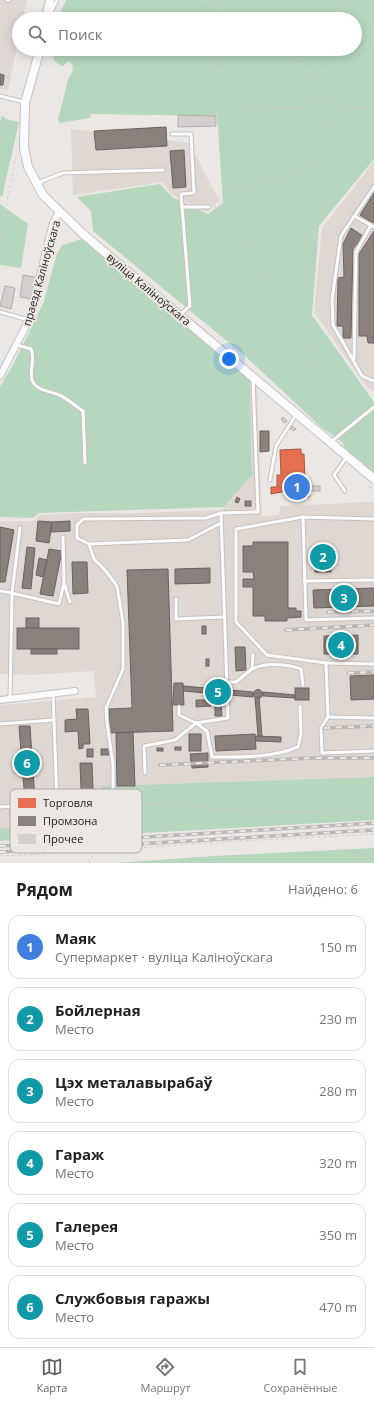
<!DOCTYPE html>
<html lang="ru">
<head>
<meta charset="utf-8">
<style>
  body { margin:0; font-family:"Open Sans",sans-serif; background:#f2f2f2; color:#222 }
  .you { position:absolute; left:229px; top:359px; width:14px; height:14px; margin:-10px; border:3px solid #fff; border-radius:50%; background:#1a73e8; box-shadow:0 0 0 6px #1a73e833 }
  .badge { display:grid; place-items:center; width:26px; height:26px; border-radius:50%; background:#646260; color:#fff; font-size:13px; font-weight:700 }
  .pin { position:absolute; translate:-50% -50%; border:2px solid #fff; box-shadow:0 1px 4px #0006 }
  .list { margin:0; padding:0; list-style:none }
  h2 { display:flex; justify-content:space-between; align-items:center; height:52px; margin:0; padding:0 16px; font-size:17px }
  h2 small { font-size:13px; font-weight:400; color:#767676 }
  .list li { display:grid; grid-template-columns:26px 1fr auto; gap:12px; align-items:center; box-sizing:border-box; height:64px; margin:0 8px 8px; padding:0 8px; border:1px solid #e0e0e0; border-radius:12px }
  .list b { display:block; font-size:15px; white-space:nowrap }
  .list p { margin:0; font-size:13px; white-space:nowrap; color:#767676 }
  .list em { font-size:13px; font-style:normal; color:#767676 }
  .icon { flex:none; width:22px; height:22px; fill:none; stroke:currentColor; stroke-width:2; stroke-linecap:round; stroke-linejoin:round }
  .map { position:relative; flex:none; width:374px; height:863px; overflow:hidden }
  .search { position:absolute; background:#fff; box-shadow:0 2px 10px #0003; left:12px; right:12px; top:12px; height:44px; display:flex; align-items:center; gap:10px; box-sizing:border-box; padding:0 14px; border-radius:22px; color:#767676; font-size:15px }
  .sheet { height:484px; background:#fff }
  nav { display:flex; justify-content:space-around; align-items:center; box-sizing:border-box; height:56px; border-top:1px solid #e0e0e0; background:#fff; font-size:11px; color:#767676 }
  nav a { display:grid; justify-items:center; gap:2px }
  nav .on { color:#646260 }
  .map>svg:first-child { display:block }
</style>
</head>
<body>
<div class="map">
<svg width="374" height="863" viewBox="0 0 374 863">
  <rect width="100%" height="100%" fill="#eae7e5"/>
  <g fill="#dfd7d2">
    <polygon points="0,0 27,0 23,19 19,19 19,38 8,90 0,89"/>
    <polygon points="71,129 189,143 219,200 208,212 172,195 163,182 73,195"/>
    <polygon points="374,162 374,392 366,386 314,312 322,228"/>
    <polygon points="251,379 257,385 262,516 279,515 280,506 374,502 374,777 102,786 103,823 0,828 0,705 96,697 94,671 26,675 0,674 0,521 34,521 39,515 71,513 136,513 222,510 252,475 250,380"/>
  </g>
  <g fill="#b6d7be">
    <polygon points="66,0 374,0 374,159 319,226 312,315 374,402 374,473 344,447 343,443 320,426 244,355 93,231 91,211 77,197 160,184 172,197 208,214 223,203 217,113 216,116 91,114 90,118 60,123 58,120 68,80 73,70 72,64 68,61 63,66 55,62 53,56 55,49 355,49 355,19 57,19"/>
    <polygon points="2,115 6,119 19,122 2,197 0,196 0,123"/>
    <polygon points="0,204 28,224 21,268 0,265"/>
    <polygon points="82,239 91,244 244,372 250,380 252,475 224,507 39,513 33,518 0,517 0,387 14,363 44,301 57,253 63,245"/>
    <polygon points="374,777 374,820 0,841 0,828 103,823 102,786"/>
    <polygon points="374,848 374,863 115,863 215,856"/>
  </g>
  <polygon fill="#e76f51" stroke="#aa5640" points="301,449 301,454 304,454 305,479 309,478 309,497 298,497 298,493 287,494 287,491 271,494 271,487 277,487 277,475 281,475 280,450"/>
  <g fill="#8a817c" stroke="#69625e">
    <polygon points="0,74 4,75 3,85 0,85"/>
    <polygon points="166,127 167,146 96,150 94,131"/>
    <polygon points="184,150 186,187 173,188 170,151"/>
    <polygon points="374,193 374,221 373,223 360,215"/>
    <polygon points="351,228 363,236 353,249 351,338 343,338 343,326 337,326 338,278 344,277 343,244"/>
    <polygon points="374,231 374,343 368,343 367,336 359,336 359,254"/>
    <polygon points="260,431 269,431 269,451 260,452"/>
    <polygon points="237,497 240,499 238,503 235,502"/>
    <rect x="245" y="501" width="6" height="5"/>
    <polygon points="38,521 52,522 49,543 36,541"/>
    <polygon points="70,521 70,531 51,532 52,522"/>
    <polygon points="0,527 14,530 5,582 0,582"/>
    <polygon points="253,542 288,542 288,608 296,608 296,611 301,611 301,617 287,618 287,621 265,621 265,616 253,616 253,587 243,587 243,579 254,579 253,572 243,572 243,546 253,546"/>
    <polygon points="27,547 35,548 31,589 22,588"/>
    <polygon points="49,549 62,551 53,596 40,594"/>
    <polygon points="315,552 320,552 320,561 327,561 327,572 315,572"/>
    <rect x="320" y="552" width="7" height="9"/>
    <rect x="327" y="552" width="4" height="20"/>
    <polygon points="39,558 47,560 43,577 36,575"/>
    <polygon points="72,562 87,562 88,593 73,594"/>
    <polygon points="210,568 210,583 175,584 175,569"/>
    <polygon points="168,569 173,731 110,733 109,709 132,708 127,570"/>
    <polygon points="374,588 374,606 314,608 313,590"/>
    <rect x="26" y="618" width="13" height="10"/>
    <rect x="202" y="626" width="4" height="8"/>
    <rect x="17" y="628" width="62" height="21"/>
    <polygon points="358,635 358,654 324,654 324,636"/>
    <polygon points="235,647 245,647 246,670 236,671"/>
    <rect x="31" y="649" width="26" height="5"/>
    <rect x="206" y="659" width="3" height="7"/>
    <polygon points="374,675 374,699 351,700 350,676"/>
    <polygon points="174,683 183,683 184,705 173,705"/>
    <polygon points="183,686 253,692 253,697 183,691"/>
    <rect x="295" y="688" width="14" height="12"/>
    <circle cx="258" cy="694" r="4.5"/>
    <polygon points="263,692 295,695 295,698 263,696"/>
    <polygon points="255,697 259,697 262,737 258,736"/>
    <polygon points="196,700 211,700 211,706 196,707"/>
    <polygon points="215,705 221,705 222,716 215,716"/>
    <polygon points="76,709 88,709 90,744 83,744 83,748 79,749 78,731 65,732 65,720 77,719"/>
    <polygon points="19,726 30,726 35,800 25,801"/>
    <polygon points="133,732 135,786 117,786 116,733"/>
    <rect x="189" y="734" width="12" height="17"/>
    <polygon points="255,734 256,749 216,751 215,736"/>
    <polygon points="255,736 281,737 281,742 256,741"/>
    <rect x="175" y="747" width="6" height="3"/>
    <rect x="157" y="748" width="6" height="3"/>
    <rect x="87" y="749" width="6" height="8"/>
    <rect x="101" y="749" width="8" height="6"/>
    <polygon points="208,753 208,767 192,768 190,754"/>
    <polygon points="80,763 92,763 94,813 82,814"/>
  </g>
  <g fill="#d2cfce" stroke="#b1afad">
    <polygon points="178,115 216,116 216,126 178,127"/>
    <polygon points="23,275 35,277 32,299 20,297"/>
    <polygon points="5,286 15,288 11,309 0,306"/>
    <polygon points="283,417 287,421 284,423 281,419"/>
    <polygon points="293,426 296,429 294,431 290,428"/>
    <rect x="311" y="486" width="9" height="5"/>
  </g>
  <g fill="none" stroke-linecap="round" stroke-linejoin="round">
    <g stroke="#c5c2c1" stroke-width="5">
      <g id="service">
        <polyline points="7,0 9,0"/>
        <polyline points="51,12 57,0"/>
        <polyline points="0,96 24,102"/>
        <polyline points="172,134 191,134 194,193 181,194 190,306 180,315"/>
        <polyline points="37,183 63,173 163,170"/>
        <polyline points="374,187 341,236 332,300 333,325 362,376 374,381"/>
        <polyline points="182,207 209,207"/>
        <polyline points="354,216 374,227"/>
        <polyline points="0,312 29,320"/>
        <path d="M17,345l14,4c5,9 -2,21 1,31 4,11 18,11 27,15 8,3 16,11 24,16l2,52"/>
        <polyline points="354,360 356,252 371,225"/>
        <polyline points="332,441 374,407"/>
        <polyline points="270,480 276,446 296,415"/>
        <polyline points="345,491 334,475 346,458"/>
        <polyline points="303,517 306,620 374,618"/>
        <polyline points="374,519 303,517 236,529 236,622 267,655 326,663 328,717 321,728 322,753 374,751"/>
        <polyline points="20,528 12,593 59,604 64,583"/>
        <polyline points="63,537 64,583 70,602"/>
        <polyline points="89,544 188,540 221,523"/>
        <polyline points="304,581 374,580"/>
        <polyline points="0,591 12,593 10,699"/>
        <polyline points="176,599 176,619 224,617"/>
        <polyline points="326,663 374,664"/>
        <path d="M252,669c14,-7 35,-5 49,0l2,16"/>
        <polyline points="227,682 236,682 252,669 253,655"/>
        <path d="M179,707v8l17,8 11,8 5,26c30,0 59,1 86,-10l3,-12 -1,-29"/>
        <polyline points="328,717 374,718"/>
        <polyline points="0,724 54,720"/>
        <polyline points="145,773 144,746 175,740 196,723 228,718 221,513"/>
        <polyline points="0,807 57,803 53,694"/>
        <polyline points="113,820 113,764 107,723 106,708 123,669 123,623 117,586 105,570 94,559 89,544 77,538 77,525 83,519 206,518 221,513 258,512 253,380"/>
      </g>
    </g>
    <g stroke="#c5c2c1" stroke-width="8">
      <g id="minor">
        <polyline points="0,376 29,320 53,223 59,212"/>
        <polyline points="0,700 75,691"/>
      </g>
    </g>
    <g stroke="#c5c2c1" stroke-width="10">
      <g id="tertiary">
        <polyline points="46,19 50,0"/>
        <polyline points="40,49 25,103 24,148 28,167 43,195 83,234 374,479"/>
      </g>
    </g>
    <g stroke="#d0cfcf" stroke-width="1" stroke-dasharray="3 3" stroke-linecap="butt">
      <polyline points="204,0 221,9 232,19"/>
      <polyline points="337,19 340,9 340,0"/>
      <polyline points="283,49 313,79 319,81"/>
      <polyline points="325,49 320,81 325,95 326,109 324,148 325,154 322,181 324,208 311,248 311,269 308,283 293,314 326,387 349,420"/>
      <path d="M212,58c5,9 22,43 29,47 12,8 54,4 68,0 5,-2 11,-7 16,-10l16,10 33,5"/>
      <path d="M213,205l7,-2 19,-17 52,-10c13,-7 24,-15 32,-27"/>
      <polyline points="214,207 223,210 232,229 240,239 250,245 253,251 269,293 288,314 293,314"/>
      <polyline points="0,247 2,225 17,152"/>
      <polyline points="369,487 373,487"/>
      <polyline points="328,796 338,814 353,835"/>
      <polyline points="118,816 130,804 338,814 374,812"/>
      <polyline points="0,856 87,852 203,843 374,834"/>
      <polyline points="88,863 107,834 111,824"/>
      <polyline points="338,863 357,863 374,859"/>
    </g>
    <use href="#service" stroke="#fcfbfb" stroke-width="3"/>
    <use href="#minor" stroke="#fcfbfb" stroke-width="6"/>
    <use href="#tertiary" stroke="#fcfbfb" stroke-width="8"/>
    <g stroke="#b9b7b7" stroke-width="3.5">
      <g id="rail">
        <polyline points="328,612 374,611"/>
        <polyline points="286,630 374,625"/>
        <polyline points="348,673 374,672"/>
        <polyline points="324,728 374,726"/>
        <polyline points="160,765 313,758 374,758"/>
        <polyline points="0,846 374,823"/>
        <polyline points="0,852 374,830"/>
      </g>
    </g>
    <use href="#rail" stroke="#ece7e3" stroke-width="2" stroke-dasharray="6" stroke-linecap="butt"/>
  </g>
  <g text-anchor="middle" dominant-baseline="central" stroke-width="4" stroke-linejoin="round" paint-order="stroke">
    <g font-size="11" fill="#1c1a19" stroke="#ece7e3">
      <text transform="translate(41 273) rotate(-74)">праезд Каліноўскага</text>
      <text transform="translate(149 289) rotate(40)">вуліца Каліноўскага</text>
    </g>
  </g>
  <rect x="10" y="789" width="132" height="64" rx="6" fill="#ece7e3" stroke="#aeaaa6" stroke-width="1"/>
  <rect x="18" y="798" width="18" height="10" fill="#e76f51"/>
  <rect x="18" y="816" width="18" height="10" fill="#8a817c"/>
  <rect x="18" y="834" width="18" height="10" fill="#d2cfce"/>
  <g font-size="11" fill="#1c1a19">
    <text x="43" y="807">Торговля</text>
    <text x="43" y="825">Промзона</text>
    <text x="43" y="843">Прочее</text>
  </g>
</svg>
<div class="you"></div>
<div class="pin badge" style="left:297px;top:487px;background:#3f7fe0">1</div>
<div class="pin badge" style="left:323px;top:557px;background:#0f9aa8">2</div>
<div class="pin badge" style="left:344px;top:598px;background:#0f9aa8">3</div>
<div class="pin badge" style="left:341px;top:645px;background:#0f9aa8">4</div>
<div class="pin badge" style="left:218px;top:692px;background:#0f9aa8">5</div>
<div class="pin badge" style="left:27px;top:763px;background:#0f9aa8">6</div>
<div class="search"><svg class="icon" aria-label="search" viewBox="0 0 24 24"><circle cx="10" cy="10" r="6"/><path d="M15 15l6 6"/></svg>Поиск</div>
</div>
<section class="sheet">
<h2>Рядом<small>Найдено: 6</small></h2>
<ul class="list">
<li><span class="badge" style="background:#3f7fe0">1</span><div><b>Маяк</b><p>Супермаркет · вуліца Каліноўскага</p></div><em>150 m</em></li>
<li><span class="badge" style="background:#0f9aa8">2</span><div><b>Бойлерная</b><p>Место</p></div><em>230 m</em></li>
<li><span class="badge" style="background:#0f9aa8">3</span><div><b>Цэх металавырабаў</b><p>Место</p></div><em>280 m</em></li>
<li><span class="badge" style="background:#0f9aa8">4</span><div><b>Гараж</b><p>Место</p></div><em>320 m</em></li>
<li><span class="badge" style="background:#0f9aa8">5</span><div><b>Галерея</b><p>Место</p></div><em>350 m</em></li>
<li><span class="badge" style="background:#0f9aa8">6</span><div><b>Службовыя гаражы</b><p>Место</p></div><em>470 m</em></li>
</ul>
</section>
<nav>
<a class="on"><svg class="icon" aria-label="map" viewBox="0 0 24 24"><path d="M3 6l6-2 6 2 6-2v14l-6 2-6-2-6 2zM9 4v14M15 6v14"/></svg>Карта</a>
<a><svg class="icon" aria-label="directions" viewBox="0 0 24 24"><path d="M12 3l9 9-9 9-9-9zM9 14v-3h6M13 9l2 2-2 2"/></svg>Маршрут</a>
<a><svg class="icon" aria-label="saved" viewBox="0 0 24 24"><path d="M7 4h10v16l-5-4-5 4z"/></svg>Сохранённые</a>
</nav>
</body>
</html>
